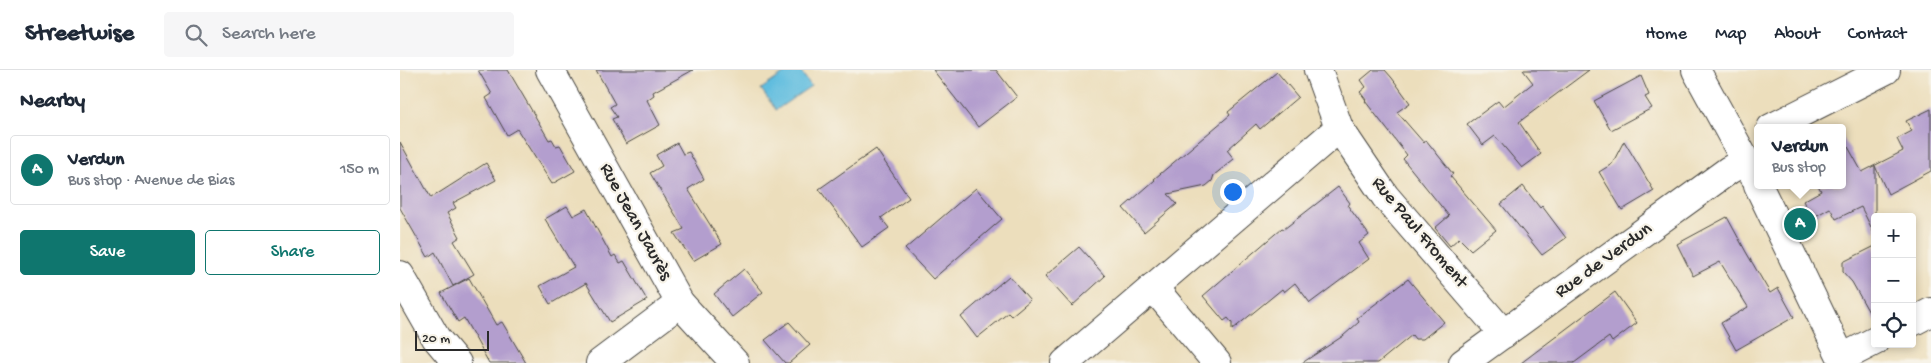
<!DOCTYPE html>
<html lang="en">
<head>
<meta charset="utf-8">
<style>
  body { margin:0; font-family:"Gochi Hand",sans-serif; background:#f6f6f7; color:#1f2937 }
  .controls { position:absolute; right:15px; bottom:15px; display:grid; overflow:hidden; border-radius:5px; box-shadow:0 2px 8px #0003 }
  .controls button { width:45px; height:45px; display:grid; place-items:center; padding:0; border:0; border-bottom:1px solid #e0e1e3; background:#fff; color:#1f2937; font:25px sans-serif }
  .scale { position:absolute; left:15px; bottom:12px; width:74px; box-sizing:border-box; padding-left:5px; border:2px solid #2b2b2b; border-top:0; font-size:14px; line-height:18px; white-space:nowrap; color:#2b2b2b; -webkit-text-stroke:4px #f7f3e8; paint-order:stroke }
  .you { position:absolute; left:832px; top:121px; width:18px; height:18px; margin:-12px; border:4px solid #fff; border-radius:50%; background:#1a73e8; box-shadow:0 0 0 8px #1a73e833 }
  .badge { display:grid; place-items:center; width:32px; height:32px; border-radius:50%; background:#0f766e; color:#fff; font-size:16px; font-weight:700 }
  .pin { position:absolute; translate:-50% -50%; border:2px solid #fff; box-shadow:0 1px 5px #0006 }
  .popup { position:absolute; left:1354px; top:54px; width:92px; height:65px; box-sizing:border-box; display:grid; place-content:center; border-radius:5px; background:#fff; filter:drop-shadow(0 1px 4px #0005); font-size:16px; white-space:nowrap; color:#747a83 }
  .popup b { font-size:19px; color:#1f2937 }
  .popup::after { content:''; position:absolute; left:50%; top:100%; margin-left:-10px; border:10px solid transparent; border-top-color:#fff }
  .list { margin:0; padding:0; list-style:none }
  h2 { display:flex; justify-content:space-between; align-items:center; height:65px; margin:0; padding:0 20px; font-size:21px }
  h2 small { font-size:16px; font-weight:400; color:#747a83 }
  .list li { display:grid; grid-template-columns:32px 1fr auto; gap:15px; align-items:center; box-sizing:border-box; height:70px; margin:0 10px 10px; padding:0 10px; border:1px solid #e0e1e3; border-radius:5px }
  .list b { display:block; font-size:19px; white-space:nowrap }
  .list p { margin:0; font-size:16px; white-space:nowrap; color:#747a83 }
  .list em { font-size:16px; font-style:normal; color:#747a83 }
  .actions { display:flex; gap:10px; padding:15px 20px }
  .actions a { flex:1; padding:11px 0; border:1px solid #0f766e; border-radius:5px; text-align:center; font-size:18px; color:#0f766e }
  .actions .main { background:#0f766e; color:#fff }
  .icon { flex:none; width:28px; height:28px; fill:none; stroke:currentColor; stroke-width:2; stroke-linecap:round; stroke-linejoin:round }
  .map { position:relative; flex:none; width:1531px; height:293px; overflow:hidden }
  header { display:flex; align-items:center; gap:30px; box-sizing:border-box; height:70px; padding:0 25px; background:#fff; border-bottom:1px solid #e0e1e3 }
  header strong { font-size:24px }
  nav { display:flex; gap:28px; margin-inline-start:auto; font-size:18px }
  .search { width:350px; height:45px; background:#f6f6f7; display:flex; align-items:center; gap:12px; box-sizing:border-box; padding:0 18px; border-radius:5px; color:#747a83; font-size:19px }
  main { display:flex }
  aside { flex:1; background:#fff }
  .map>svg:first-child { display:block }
</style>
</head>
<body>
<header>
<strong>Streetwise</strong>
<div class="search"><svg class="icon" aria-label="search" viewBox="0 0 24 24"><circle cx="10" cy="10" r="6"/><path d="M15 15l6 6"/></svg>Search here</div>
<nav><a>Home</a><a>Map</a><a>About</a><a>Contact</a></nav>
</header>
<main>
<aside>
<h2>Nearby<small></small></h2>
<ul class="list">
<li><span class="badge">A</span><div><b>Verdun</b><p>Bus stop · Avenue de Bias</p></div><em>150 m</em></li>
</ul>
<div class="actions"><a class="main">Save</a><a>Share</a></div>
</aside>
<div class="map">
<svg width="1531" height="293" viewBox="0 0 1531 293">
  <rect width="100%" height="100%" fill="#f7f3e8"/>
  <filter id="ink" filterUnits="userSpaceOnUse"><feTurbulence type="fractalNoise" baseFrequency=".02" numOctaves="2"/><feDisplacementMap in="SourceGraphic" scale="10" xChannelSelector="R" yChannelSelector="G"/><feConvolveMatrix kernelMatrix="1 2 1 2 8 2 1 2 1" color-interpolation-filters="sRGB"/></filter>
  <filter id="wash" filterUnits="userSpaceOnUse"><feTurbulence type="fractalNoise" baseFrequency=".0096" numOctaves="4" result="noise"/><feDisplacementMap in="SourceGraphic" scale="20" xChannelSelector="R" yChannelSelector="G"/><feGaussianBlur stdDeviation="1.12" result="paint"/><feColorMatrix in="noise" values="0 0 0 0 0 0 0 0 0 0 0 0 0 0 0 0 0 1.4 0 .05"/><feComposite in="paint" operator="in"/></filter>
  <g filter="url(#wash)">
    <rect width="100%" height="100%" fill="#ecdebc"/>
    <polygon fill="#61bddf" stroke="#467485" points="389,0 400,0 411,16 376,40 361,19"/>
    <g id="blocks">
      <g fill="#b39ece">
        <polygon points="78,0 108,0 149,70 152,69 156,76 160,75 175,101 152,114 117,59 107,65 86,28 92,24"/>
        <polygon points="196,0 293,0 253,22 254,25 247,30 260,55 226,74 212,49 217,47 210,37 215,34"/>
        <polygon points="533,0 596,0 617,27 578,57"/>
        <polygon points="973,0 985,0 992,8 1010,33 997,42 1024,73 1026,70 1053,104 1050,106 1096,160 1071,180 1059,168 1050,176 1035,158 1049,146 1003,89 1007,85 965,31 966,30 960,22 966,17 961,10"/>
        <polygon points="1123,0 1189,0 1119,52 1141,84 1122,98 1095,66 1083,75 1067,54 1098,31 1103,37 1133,13"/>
        <polygon points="877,2 898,27 860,59 856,54 827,80 834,89 814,105 812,111 806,116 768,124 777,134 744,162 723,138 755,110 754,109 830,45 828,42"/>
        <polygon points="1241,6 1249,25 1245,27 1252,38 1211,60 1194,31"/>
        <polygon points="1531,39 1531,101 1488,124 1475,96 1475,165 1461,137 1436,149 1430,138 1412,148 1403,131 1421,121 1418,115 1442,115 1442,66 1462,102 1503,81 1497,69 1512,61 1506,51"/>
        <polygon points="1224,71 1254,121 1222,140 1199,102 1212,94"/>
        <polygon points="0,72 31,128 86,93 96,110 53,133 56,138 47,143 60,167 54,171 74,204 53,216 35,182 28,187 0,138"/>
        <polygon points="277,73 283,84 289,82 304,109 288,119 322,174 293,191 274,163 284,159 250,103 262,96 256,85"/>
        <polygon points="476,79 509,128 481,148 489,158 462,177 419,119"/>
        <polygon points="1123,116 1140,138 1142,136 1166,168 1142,185 1101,134"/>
        <polygon points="938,117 950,133 948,136 969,165 959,173 969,189 910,233 895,213 884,222 882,219 832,260 832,253 828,248 824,251 803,226 882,158 884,159"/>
        <polygon points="576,118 602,149 533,209 505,179"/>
        <polygon points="167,136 173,146 186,139 212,187 215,185 220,193 224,191 247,230 210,252 186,213 150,234 140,216 174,197 145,149"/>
        <polygon points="1327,147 1346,182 1370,223 1378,218 1394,247 1336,280 1321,253 1348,237 1320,192 1293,206 1277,174"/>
        <polygon points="1475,176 1475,253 1452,212 1443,202 1443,192"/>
        <polygon points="679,177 705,206 672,236 645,206"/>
        <polygon points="344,199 363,222 332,247 314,224"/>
        <polygon points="609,206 630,230 611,246 608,243 577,268 561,247"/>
        <polygon points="69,208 96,255 102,252 126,293 89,293 64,248 58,252 41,223"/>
        <polygon points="1008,209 1044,252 1023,269 1015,269 1012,265 978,293 902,293 943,266 959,252 957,248"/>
        <polygon points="1215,222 1237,253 1212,272 1209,267 1174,293 1121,293"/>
        <polygon points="389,252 410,275 389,293 385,293 365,270"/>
      </g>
    </g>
  </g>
  <g filter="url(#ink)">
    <use href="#blocks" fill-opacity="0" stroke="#484641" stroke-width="1"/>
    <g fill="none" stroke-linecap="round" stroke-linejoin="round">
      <g stroke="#484641" stroke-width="30">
        <g id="minor">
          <polyline points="150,0 280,233 335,293"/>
          <polyline points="1296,0 1354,106"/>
          <polyline points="939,58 985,126 1104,264"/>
          <polyline points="1371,58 1486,0"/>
          <polyline points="1358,115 1444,293"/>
          <polyline points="0,205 36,268 57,293"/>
          <polyline points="753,217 817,293"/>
          <polyline points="1512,252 1531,242"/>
          <polyline points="1442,288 1475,271"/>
          <polyline points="200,293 280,233"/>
          <polyline points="665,293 939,58 918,0"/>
          <polyline points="1063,293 1329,100 1346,91"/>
        </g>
      </g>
      <use href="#minor" stroke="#fff" stroke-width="28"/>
    </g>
  </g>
  <g text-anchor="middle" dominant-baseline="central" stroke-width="4.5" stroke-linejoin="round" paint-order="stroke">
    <g font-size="19" fill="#2b2b2b" stroke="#f7f3e8">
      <text transform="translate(235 152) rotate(61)">Rue Jean Jaurès</text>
      <text transform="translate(1019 163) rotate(50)">Rue Paul Froment</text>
      <text transform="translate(1204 191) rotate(-36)">Rue de Verdun</text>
    </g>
  </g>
</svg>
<div class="controls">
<button>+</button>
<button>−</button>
<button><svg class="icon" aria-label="locate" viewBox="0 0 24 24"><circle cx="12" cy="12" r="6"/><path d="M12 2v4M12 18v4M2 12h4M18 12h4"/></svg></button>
</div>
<div class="scale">20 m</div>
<div class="you"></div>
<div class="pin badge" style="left:1400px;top:154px">A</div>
<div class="popup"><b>Verdun</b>Bus stop</div>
</div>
</main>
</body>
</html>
